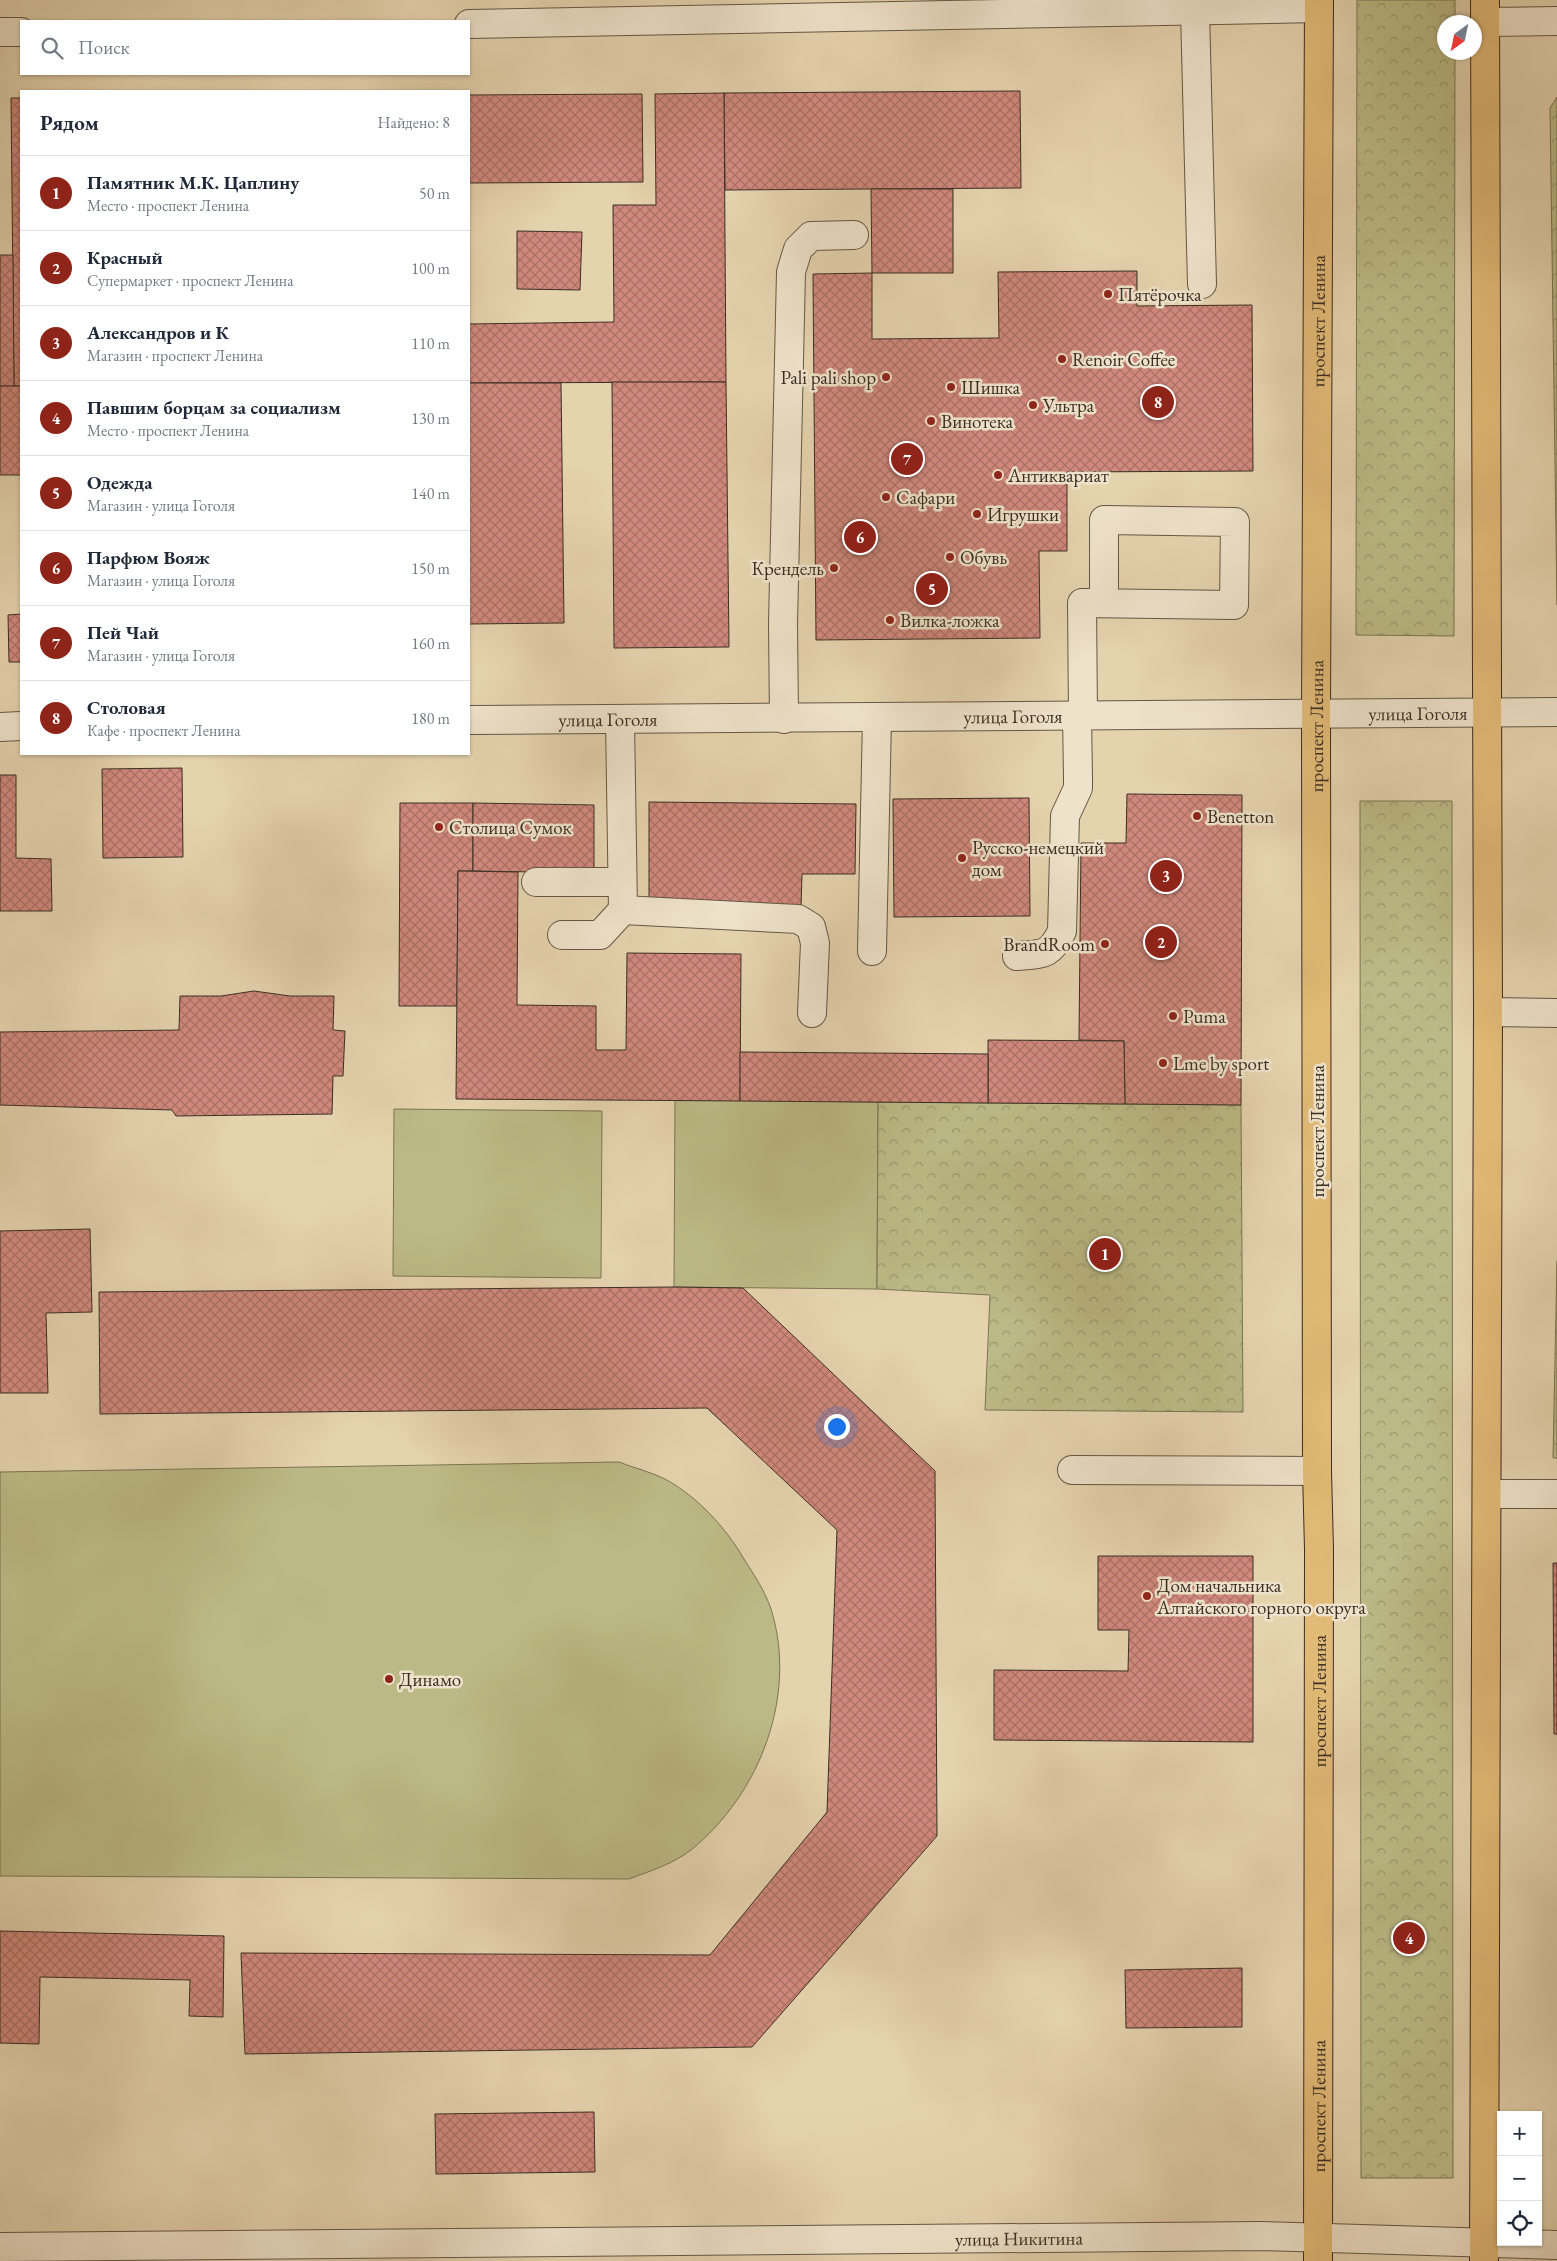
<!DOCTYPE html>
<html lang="ru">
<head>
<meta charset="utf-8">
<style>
  body { margin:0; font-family:"EB Garamond",serif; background:#f6f6f7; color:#1f2937 }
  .controls { position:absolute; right:15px; bottom:15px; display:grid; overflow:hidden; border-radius:0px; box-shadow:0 1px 4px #0004 }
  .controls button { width:45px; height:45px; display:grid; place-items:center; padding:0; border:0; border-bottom:1px solid #e0e1e3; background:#fff; color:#1f2937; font:25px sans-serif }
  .compass { position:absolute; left:1437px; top:15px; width:45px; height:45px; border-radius:50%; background:#fff; box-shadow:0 1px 4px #0004; rotate:213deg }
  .you { position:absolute; left:836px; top:1426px; width:18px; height:18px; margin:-12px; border:4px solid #fff; border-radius:50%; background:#1a73e8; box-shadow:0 0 0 8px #1a73e833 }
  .badge { display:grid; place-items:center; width:32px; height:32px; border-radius:50%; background:#8f2418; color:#fff; font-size:16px; font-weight:700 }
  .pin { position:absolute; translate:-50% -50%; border:2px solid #fff; box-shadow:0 1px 5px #0006 }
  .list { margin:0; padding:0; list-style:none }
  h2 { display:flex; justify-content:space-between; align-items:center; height:65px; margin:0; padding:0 20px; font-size:21px }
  h2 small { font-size:16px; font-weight:400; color:#747a83 }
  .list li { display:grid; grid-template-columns:32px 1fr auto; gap:15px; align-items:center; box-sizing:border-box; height:75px; padding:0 20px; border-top:1px solid #e0e1e3 }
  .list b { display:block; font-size:19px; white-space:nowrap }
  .list p { margin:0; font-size:16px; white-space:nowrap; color:#747a83 }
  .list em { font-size:16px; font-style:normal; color:#747a83 }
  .icon { flex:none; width:28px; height:28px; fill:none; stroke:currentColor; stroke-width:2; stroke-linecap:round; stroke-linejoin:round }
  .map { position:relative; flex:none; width:1557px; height:2261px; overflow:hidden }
  .search { position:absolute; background:#fff; box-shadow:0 1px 4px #0004; left:20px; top:20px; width:450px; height:55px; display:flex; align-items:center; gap:12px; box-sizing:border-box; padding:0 18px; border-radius:0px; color:#747a83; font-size:19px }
  .panel { position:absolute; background:#fff; box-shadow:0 1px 4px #0004; left:20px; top:90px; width:450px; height:665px; border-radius:0px }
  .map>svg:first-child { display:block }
</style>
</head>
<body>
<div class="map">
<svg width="1557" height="2261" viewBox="0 0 1557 2261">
  <defs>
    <pattern id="forest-crowns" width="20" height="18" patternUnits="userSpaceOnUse" patternTransform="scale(1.25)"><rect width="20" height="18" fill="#bbba86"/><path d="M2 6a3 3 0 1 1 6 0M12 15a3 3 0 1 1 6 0" fill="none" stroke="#99986d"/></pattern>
    <pattern id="building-cross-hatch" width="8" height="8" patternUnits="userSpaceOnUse" patternTransform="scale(1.25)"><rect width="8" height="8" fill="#d1897d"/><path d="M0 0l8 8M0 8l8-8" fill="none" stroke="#ab7066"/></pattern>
  </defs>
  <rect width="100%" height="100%" fill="#e5d3ae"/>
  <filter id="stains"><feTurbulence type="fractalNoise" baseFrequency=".004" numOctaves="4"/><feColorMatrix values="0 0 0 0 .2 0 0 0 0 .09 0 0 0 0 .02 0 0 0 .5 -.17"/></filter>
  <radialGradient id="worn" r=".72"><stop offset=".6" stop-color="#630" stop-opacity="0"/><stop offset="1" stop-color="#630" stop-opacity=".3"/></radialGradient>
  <g fill="#bbba86" stroke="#7b7455">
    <polygon points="675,1100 878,1102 877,1289 674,1287"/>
    <polygon points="394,1109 602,1111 601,1278 393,1276"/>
    <path d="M619,1462c15,6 32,10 46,17 33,18 61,49 79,80 10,16 21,32 27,50 27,86 -11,185 -80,241 -18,14 -41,21 -62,29l-629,-3v-404z"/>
  </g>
  <g fill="url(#forest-crowns)" stroke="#7b7455">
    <polygon points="1357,0 1455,0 1455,22 1444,22 1444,52 1455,53 1454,636 1356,635"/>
    <polygon points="1557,97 1557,605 1550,108"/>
    <polygon points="1360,801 1452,801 1453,2178 1361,2178"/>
    <polygon points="878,1102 1241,1105 1243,1412 985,1410 990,1295 877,1289"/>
    <polygon points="1557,1261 1557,1458 1553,1458"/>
  </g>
  <g fill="url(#building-cross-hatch)" stroke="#3b2e24">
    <polygon points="1020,91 1021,188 725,190 724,93"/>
    <polygon points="724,93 726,382 469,383 469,324 614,322 613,205 656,205 655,94"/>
    <polygon points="642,94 643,182 469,183 469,95"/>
    <polygon points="11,98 21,98 21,386 14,386"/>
    <polygon points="871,189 953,189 953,273 872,273"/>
    <polygon points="517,231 582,232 580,290 517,289"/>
    <polygon points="0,255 13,255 14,386 0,386"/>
    <polygon points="1137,271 1137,306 1252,305 1253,471 1067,472 1067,551 1039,551 1040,638 816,640 813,274 872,273 872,339 999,338 998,272"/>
    <polygon points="612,382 726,382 729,647 614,648"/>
    <polygon points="469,383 561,383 564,623 469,624"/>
    <rect x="0" y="386" width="21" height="89"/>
    <polygon points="21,614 21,662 9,662 8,615"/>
    <polygon points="182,768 183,857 103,858 102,769"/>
    <polygon points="0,775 16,775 16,858 51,859 52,911 0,911"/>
    <polygon points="1127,794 1242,795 1241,1105 1125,1104 1124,1041 1079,1040 1081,843 1126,843"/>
    <polygon points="1029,798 1030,916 894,917 893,799"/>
    <polygon points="649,802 856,804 855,874 802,874 801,907 649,905"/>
    <polygon points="400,803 473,803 473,871 458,871 457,1006 399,1006"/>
    <polygon points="473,803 594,805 594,873 473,871"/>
    <polygon points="458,871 518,872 517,1005 596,1006 596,1050 626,1050 627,953 741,954 740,1101 456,1099"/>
    <polygon points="254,991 290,996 334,996 333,1030 345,1031 343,1076 333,1076 332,1114 176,1116 172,1110 0,1105 0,1032 179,1030 180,996 221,996"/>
    <polygon points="988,1040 1124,1041 1125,1104 988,1103"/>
    <polygon points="740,1052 988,1054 988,1103 740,1101"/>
    <polygon points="90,1229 92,1312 46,1313 48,1393 0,1393 0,1231"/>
    <polygon points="674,1287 743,1288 935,1471 937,1836 752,2047 245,2054 241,1953 710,1955 827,1812 837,1530 707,1408 100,1414 99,1292"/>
    <polygon points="1098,1556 1253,1556 1253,1742 994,1740 994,1670 1128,1671 1129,1630 1098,1630"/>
    <polygon points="1553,1563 1557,1563 1557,1734 1554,1734"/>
    <polygon points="0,1931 224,1936 223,2017 189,2016 190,1980 40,1977 39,2044 0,2043"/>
    <polygon points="1242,1968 1242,2027 1126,2028 1125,1970"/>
    <polygon points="594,2112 595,2172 436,2174 435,2114"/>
  </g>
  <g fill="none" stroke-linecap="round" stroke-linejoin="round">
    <g stroke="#665746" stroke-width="30">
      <g id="minor">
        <polyline points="1195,11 1202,284"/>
        <polyline points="1485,22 1557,21"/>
        <polyline points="469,24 1319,8"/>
        <polyline points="0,32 21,32"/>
        <polyline points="1083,716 1082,603 1234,605 1235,522 1104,520 1104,603"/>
        <polyline points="784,719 783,624 791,272 798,249 811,236 854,235"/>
        <path id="s1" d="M469,720l1088,-8"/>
        <polyline points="620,720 623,910 798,919 811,927 815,943 812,1013"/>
        <polyline points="0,727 21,726"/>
        <polyline points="536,882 622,882"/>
        <polyline points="562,935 600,935 623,910"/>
        <polyline points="872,951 877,718"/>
        <path d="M1017,956c26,-2 33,0 45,-25l3,-115 13,-28v-11l-1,-61"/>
        <polyline points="1488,1012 1557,1013"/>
        <polyline points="1072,1470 1317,1471"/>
        <polyline points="1488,1494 1557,1494"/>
        <path id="s2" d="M0,2247l1260,-11 297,9"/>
      </g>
    </g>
    <g stroke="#3b2e24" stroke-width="30">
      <g id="major">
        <path id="s3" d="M1318,2261l1,-712 -2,-78 -1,-757 3,-714"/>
        <polyline points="1484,2261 1488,1012 1485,0"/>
      </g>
    </g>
    <use href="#minor" stroke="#eee2ca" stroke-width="28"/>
    <use href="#major" stroke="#e2ba77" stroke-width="28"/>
  </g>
  <g fill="#8f2418" stroke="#eee2ca" stroke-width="2">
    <circle cx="1108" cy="294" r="5"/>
    <circle cx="1062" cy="359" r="5"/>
    <circle cx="886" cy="377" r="5"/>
    <circle cx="951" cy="387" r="5"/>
    <circle cx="1033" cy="405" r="5"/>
    <circle cx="931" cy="421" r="5"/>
    <circle cx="998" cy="475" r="5"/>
    <circle cx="886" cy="497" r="5"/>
    <circle cx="977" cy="514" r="5"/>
    <circle cx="950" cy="557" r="5"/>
    <circle cx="834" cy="568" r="5"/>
    <circle cx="890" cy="620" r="5"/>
    <circle cx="1197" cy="816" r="5"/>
    <circle cx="439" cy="827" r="5"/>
    <circle cx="962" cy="858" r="5"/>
    <circle cx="1105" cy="944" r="5"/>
    <circle cx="1173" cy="1016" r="5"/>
    <circle cx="1163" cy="1063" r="5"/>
    <circle cx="1147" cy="1596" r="5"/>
    <circle cx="389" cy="1679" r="5"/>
  </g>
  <g text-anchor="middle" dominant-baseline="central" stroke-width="5" stroke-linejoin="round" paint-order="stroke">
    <g font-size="19" fill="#3b2e24" stroke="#eee2ca" text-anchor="start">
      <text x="1118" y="294">Пятёрочка</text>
      <text x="1072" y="359">Renoir Coffee</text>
      <text x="876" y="377" text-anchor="end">Pali pali shop</text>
      <text x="961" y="387">Шишка</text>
      <text x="1043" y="405">Ультра</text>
      <text x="941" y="421">Винотека</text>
      <text x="1008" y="475">Антиквариат</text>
      <text x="896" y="497">Сафари</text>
      <text x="987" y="514">Игрушки</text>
      <text x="960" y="557">Обувь</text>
      <text x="824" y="568" text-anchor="end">Крендель</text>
      <text x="900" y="620">Вилка-ложка</text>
      <text x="1207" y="816">Benetton</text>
      <text x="449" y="827">Столица Сумок</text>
      <text x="972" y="847">Русско-немецкий<tspan x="972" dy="22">дом</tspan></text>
      <text x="1095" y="944" text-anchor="end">BrandRoom</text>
      <text x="1183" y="1016">Puma</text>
      <text x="1173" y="1063">Lme by sport</text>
      <text x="1157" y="1585">Дом начальника<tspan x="1157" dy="22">Алтайского горного округа</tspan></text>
      <text x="399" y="1679">Динамо</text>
    </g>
    <g font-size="19" fill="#3b2e24" stroke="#eee2ca">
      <text stroke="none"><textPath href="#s3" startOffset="1940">проспект Ленина</textPath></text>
      <text stroke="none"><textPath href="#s1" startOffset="949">улица Гоголя</textPath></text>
      <text stroke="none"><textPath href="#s1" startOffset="544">улица Гоголя</textPath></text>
      <text stroke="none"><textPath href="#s1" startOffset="139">улица Гоголя</textPath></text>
      <text stroke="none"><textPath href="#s3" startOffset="1535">проспект Ленина</textPath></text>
      <text transform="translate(1317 1131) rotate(-90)">проспект Ленина</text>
      <text stroke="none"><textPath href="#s3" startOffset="560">проспект Ленина</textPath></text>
      <text stroke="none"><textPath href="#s3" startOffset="155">проспект Ленина</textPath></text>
      <text stroke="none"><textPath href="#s2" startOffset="1019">улица Никитина</textPath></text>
    </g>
  </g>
  <rect width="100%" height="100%" filter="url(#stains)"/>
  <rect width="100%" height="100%" fill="url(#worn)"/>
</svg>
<div class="controls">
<button>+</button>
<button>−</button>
<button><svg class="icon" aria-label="locate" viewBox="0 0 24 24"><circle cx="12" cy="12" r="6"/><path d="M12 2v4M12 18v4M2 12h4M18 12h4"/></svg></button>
</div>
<svg class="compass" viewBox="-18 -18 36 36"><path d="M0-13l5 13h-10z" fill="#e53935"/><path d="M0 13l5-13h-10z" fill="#747a83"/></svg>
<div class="you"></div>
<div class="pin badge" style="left:1105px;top:1254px">1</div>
<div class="pin badge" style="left:1161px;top:942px">2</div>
<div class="pin badge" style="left:1166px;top:876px">3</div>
<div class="pin badge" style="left:1409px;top:1938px">4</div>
<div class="pin badge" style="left:932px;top:589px">5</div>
<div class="pin badge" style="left:860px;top:537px">6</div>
<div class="pin badge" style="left:907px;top:459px">7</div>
<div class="pin badge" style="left:1158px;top:402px">8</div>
<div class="search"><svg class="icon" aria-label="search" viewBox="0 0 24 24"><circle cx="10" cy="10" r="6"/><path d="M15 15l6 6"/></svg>Поиск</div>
<section class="panel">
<h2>Рядом<small>Найдено: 8</small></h2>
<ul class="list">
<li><span class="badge">1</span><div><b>Памятник М.К. Цаплину</b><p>Место · проспект Ленина</p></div><em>50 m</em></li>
<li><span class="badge">2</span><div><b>Красный</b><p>Супермаркет · проспект Ленина</p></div><em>100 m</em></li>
<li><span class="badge">3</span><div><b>Александров и К</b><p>Магазин · проспект Ленина</p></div><em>110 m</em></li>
<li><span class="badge">4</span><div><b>Павшим борцам за социализм</b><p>Место · проспект Ленина</p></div><em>130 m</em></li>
<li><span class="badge">5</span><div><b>Одежда</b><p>Магазин · улица Гоголя</p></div><em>140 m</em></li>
<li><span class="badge">6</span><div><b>Парфюм Вояж</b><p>Магазин · улица Гоголя</p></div><em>150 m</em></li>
<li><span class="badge">7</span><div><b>Пей Чай</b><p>Магазин · улица Гоголя</p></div><em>160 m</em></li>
<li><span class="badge">8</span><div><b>Столовая</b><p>Кафе · проспект Ленина</p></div><em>180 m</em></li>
</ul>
</section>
</div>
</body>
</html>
